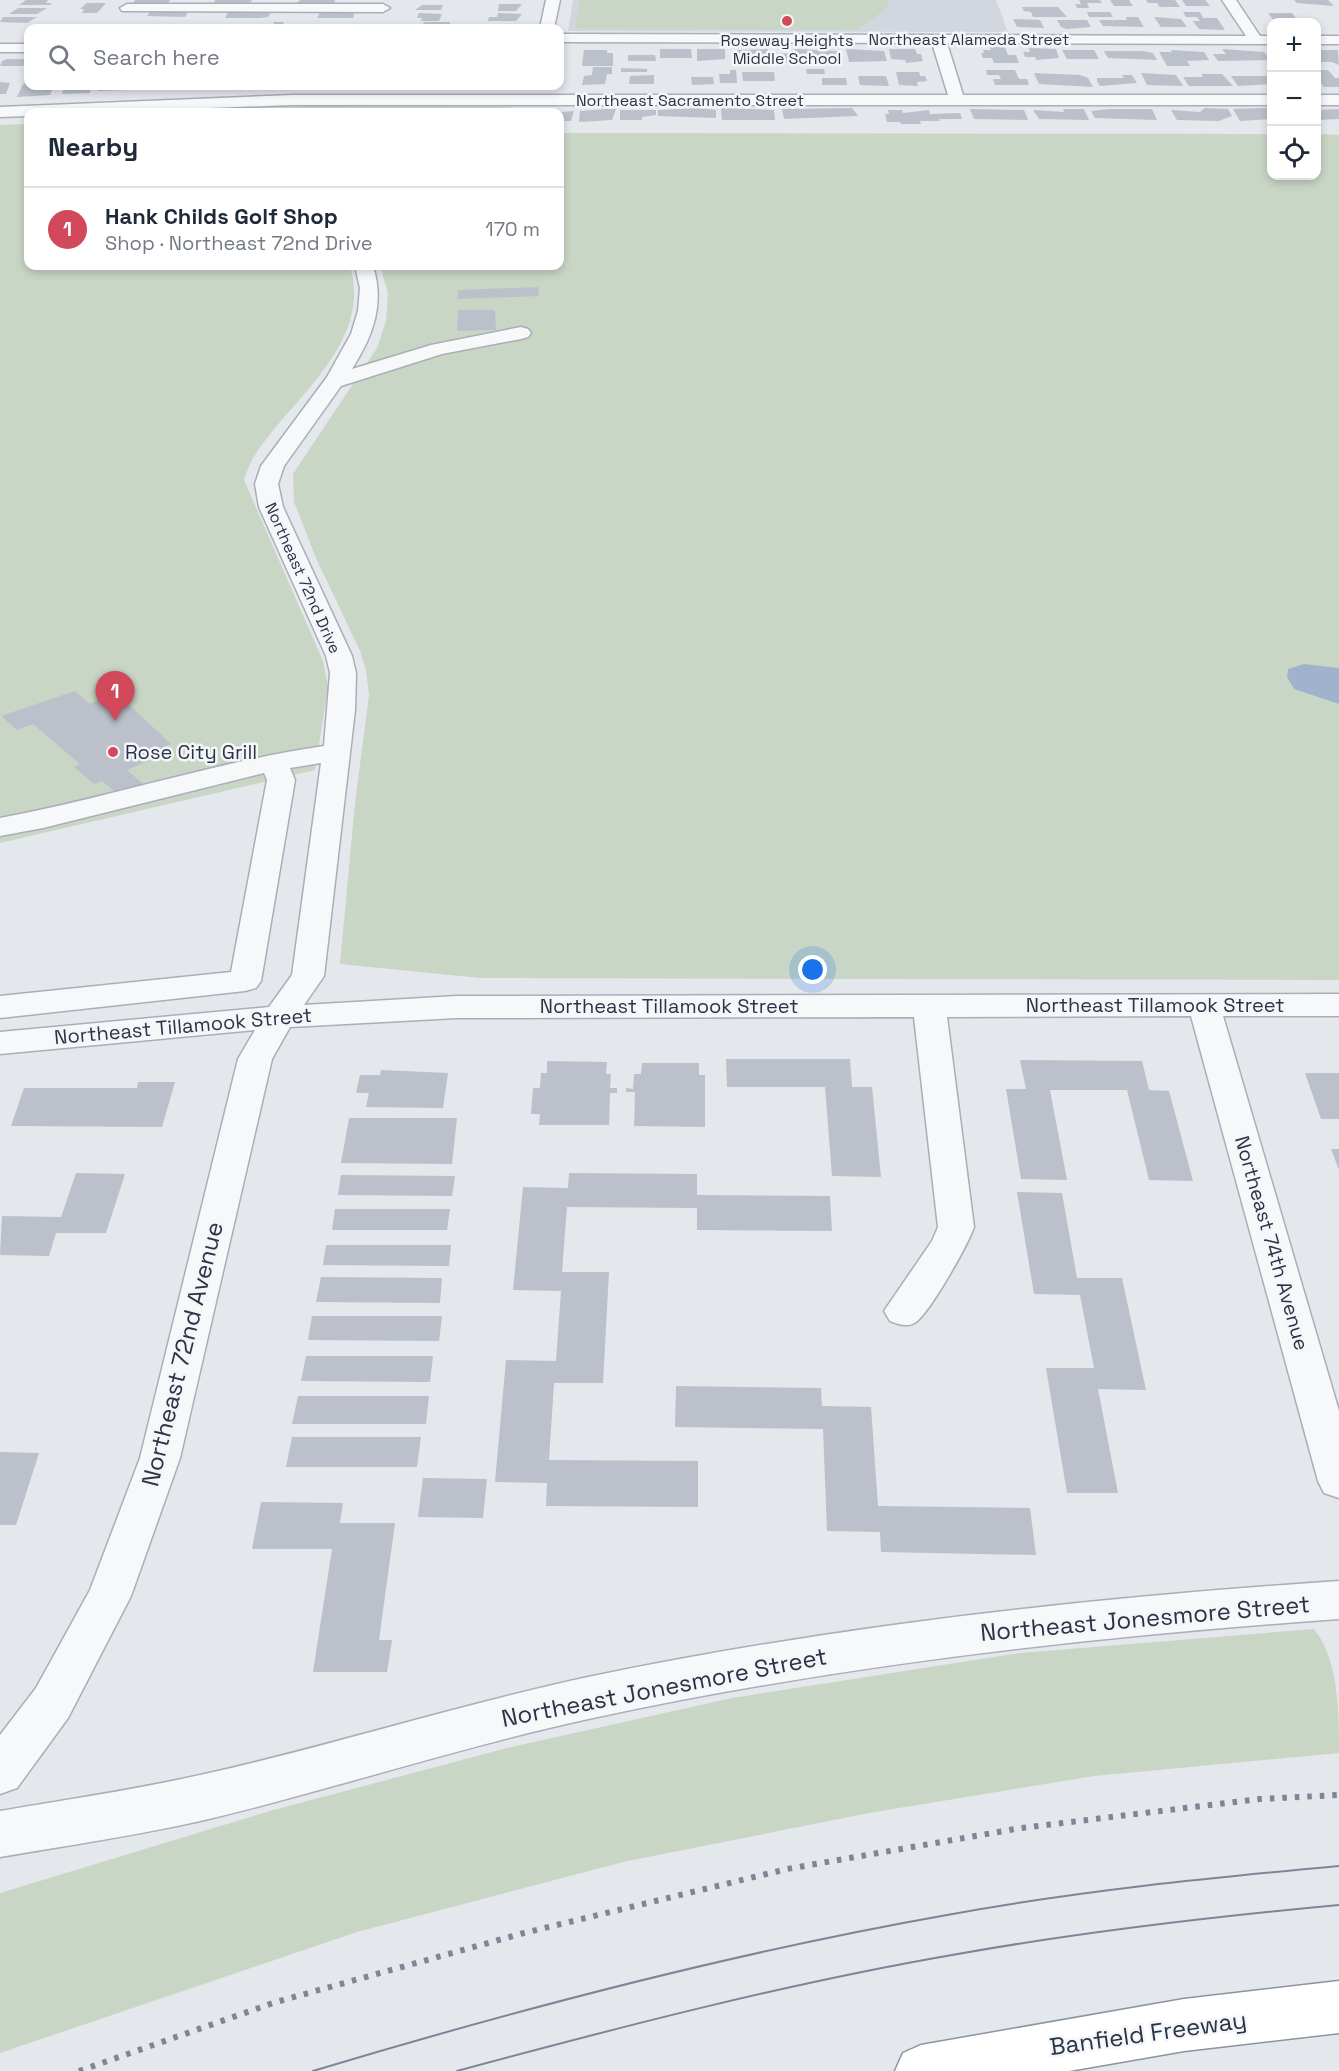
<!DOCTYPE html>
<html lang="en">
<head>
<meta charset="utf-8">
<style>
  body { margin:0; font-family:"Space Grotesk",sans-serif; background:#f6f6f7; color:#1f2937 }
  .controls { position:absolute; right:18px; top:18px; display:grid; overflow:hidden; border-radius:12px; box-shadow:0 3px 9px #0003 }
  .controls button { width:54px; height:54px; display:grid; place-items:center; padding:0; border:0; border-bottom:2px solid #e0e1e3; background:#fff; color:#1f2937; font:30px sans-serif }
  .you { position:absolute; left:813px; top:970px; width:21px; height:21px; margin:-15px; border:4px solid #fff; border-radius:50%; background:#1a73e8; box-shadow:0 0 0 9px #1a73e833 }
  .badge { display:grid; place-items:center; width:39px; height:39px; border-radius:50%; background:#d1495b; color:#fff; font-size:20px; font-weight:700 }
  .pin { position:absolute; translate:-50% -50px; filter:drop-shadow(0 2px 3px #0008) }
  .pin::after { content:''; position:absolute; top:32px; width:21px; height:18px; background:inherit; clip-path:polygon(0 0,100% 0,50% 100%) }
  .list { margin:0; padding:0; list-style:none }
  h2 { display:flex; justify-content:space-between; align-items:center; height:78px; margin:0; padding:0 24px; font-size:26px }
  h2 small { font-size:20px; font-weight:400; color:#747a83 }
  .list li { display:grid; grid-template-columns:39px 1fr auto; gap:18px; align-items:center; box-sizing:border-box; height:84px; padding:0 24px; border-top:2px solid #e0e1e3 }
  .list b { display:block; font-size:22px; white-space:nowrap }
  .list p { margin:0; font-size:20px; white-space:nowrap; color:#747a83 }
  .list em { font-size:20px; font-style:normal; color:#747a83 }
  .icon { flex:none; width:33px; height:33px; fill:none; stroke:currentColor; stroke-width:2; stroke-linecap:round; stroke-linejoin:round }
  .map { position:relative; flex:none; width:1339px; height:2071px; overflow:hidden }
  .search { position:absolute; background:#fff; box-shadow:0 3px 9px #0003; left:24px; top:24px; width:540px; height:66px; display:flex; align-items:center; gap:15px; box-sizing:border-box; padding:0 21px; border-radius:12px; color:#747a83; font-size:22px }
  .panel { position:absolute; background:#fff; box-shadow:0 3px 9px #0003; left:24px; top:108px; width:540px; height:162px; border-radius:12px }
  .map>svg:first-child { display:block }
</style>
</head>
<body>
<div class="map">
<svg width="1339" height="2071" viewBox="0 0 1339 2071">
  <rect width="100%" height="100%" fill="#e4e7ec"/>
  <polygon fill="#d2d6de" points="573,0 996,0 1008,32 568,31"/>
  <g fill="#c9d6c5">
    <polygon points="580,0 888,0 889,7 856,30 575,29"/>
    <polygon points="312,106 511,107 510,112 153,112"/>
    <path d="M28,124v142h322c23,77 -57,131 -95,189 -5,7 -8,17 -11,25l79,181 5,26 -13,83 -315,73v-718z"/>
    <polygon points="560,133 1271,134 1272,176 1316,176 1317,134 1339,135 1339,980 480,978 340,964 355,803 369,695 366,670 360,651 316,558 294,502 293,474 377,348 386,321 388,293 380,266 560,266"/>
    <path d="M1314,1629c25,31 25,84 25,124l-245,23 -225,37 -246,49 -266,70 -357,121v-160l270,-82 237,-63 225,-50 288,-45z"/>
  </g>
  <polygon fill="#9fb4cc" points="1304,664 1339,668 1339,704 1294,689 1287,677 1288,669"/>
  <g fill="#bbc0ca">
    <polygon points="26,0 48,0 46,3 52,3 50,5 19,5"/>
    <polygon points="135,0 170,0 168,3 159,4 133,3"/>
    <polygon points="215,0 252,0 250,3 240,4 214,3"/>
    <polygon points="300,0 335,0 334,3 297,3"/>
    <polygon points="1079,0 1100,0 1102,3 1087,3 1089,8 1077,8 1075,4 1081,4"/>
    <polygon points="1110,0 1129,0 1133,6 1114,6"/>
    <polygon points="1146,0 1175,0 1180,7 1160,7 1157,3 1148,3"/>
    <polygon points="1182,0 1205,0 1210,6 1186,6"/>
    <polygon points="1294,0 1328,0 1334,6 1297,3"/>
    <polygon points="87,3 106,3 97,13 82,13 84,9 80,9"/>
    <polygon points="499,4 522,4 516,11 498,11"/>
    <polygon points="422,5 443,5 441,10 415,10"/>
    <polygon points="1022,7 1058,7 1067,17 1033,17 1031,12 1024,11"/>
    <polygon points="18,8 47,8 37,14 9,14"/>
    <polygon points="177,11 188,12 185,17 147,16 150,12"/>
    <polygon points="228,12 271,12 268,17 260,18 225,18"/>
    <polygon points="346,12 355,12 353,18 317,18 320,13"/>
    <polygon points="1087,12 1110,12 1113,17 1089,17"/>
    <polygon points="1183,12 1200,12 1203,18 1217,18 1225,30 1199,29 1193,21 1200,21 1197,17 1186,17"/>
    <polygon points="419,13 442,14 439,21 421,21 422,18 417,18"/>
    <polygon points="498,13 522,14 516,21 488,21 489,17 497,17"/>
    <polygon points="1268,13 1292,13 1297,20 1305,22 1275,22"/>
    <polygon points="3,17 37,17 27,23 0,22"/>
    <polygon points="1126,17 1138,17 1144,27 1103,26 1099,20 1127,20"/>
    <polygon points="1154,17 1181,19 1187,27 1161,27"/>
    <polygon points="1013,19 1040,20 1044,28 1017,27"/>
    <polygon points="1057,20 1087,20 1091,27 1067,29 1061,27"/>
    <polygon points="274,22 284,22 282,26 275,26 275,28 248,28 249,25 273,25"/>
    <polygon points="424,22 450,22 450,25 461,25 460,28 422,28"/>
    <polygon points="326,25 357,25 356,28 325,28"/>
    <polygon points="990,47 1005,47 1008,55 1016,55 1019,63 994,63 992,58 983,58 981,53 984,53 983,50 991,50"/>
    <polygon points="1029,48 1056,49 1059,58 1036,60 1035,57 1025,57 1023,52 1030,52"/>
    <polygon points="660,49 691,49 692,58 660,58"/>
    <polygon points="697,49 725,49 725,59 697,61"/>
    <polygon points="768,49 769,56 738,56 737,50"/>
    <polygon points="795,49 839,51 840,59 775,63 774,54 795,53"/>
    <polygon points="846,49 884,51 887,61 849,62"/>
    <polygon points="889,49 915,49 917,54 921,54 923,61 906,63 905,60 891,59"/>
    <polygon points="1222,49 1264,52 1271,60 1218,61 1213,54 1226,54"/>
    <polygon points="584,50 607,50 607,53 613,53 613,66 582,66"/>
    <polygon points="1062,50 1094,50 1099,59 1067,59"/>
    <polygon points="1171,50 1204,52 1209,60 1187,61 1190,66 1167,66 1159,52 1172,52"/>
    <polygon points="1316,50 1338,50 1339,65 1332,62 1316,62"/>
    <polygon points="1104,51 1143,51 1153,53 1157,60 1108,58"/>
    <polygon points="628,55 655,55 656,61 628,61"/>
    <polygon points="7,59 22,59 27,60 23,66 0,66 2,61"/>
    <polygon points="593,67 612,67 612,74 607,74 605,84 582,85 584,76 592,75"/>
    <polygon points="621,68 647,69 647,72 621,72"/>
    <polygon points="806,69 824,69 825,74 807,74"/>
    <polygon points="730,70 736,70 737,83 720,83 719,74 730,74"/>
    <polygon points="986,70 1015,70 1019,79 1027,79 1029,85 995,85 993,79 1001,79 999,75 987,75"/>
    <polygon points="1316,70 1328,70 1335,78 1339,78 1339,87 1324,87 1316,77"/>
    <polygon points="742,72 774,72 775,81 743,81"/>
    <polygon points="896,72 919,72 920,76 925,76 927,81 917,82 918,86 899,85"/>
    <polygon points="1034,73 1080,75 1088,78 1093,87 1039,84"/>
    <polygon points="1141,73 1176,75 1183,86 1147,85"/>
    <polygon points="1201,74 1222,74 1233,86 1189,86 1183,77 1203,77"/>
    <polygon points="654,75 654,84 629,84 630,76"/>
    <polygon points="1122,75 1132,75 1137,83 1100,86 1097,81 1097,78 1124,78"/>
    <polygon points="858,76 886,76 889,86 860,85"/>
    <polygon points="1231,76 1272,76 1272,84 1238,86"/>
    <polygon points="691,77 713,77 714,84 692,85"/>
    <polygon points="822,78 846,78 847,85 822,85"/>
    <polygon points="0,82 10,83 6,94 0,94"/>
    <polygon points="28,83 49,86 48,89 53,88 50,95 17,97 23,84"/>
    <polygon points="79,86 91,86 90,93 62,94 64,88"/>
    <polygon points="99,86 127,86 127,90 98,91"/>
    <polygon points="701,108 716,110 716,118 658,116 658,110"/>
    <polygon points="721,108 774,110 775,120 722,120"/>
    <polygon points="852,108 858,116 784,119 782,109"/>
    <polygon points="1205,108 1228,109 1232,116 1219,121 1177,120 1171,110 1200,112"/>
    <polygon points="1260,108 1272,108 1272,119 1240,121 1233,109"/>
    <polygon points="606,109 616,109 612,120 579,122 580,111"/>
    <polygon points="970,109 1024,110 1028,120 974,119"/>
    <polygon points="1063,109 1084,109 1089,120 1039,119 1033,110 1064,112"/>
    <polygon points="1109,109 1152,109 1157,120 1095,118 1091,111"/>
    <polygon points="1339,109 1339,119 1316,120 1316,110"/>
    <polygon points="620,110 656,110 656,115 642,117 642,120 620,120"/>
    <polygon points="888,110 902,110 903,113 929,110 930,114 960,113 962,119 939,119 940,121 920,121 921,124 901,124 900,122 887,122 885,114 889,114"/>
    <polygon points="574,111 571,121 560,121 560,112"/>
    <polygon points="538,287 539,296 458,299 458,290"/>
    <polygon points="458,310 495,310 496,330 457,331"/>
    <polygon points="75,691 90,704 101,699 114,709 128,704 171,744 140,757 146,762 127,770 143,784 118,794 102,781 94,784 74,767 80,764 33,724 17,730 1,716"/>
    <polygon points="726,1059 850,1059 852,1087 872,1087 881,1177 832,1176 825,1087 727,1087"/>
    <polygon points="1020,1060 1142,1061 1149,1090 1169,1091 1193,1181 1149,1180 1127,1090 1050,1090 1067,1180 1021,1179 1006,1089 1026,1089"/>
    <polygon points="547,1061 607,1062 606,1074 611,1074 610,1088 617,1088 617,1093 610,1093 609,1125 539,1125 540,1114 531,1114 533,1088 540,1088 541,1073 547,1073"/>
    <polygon points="642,1063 699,1063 699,1075 705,1075 705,1127 634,1126 635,1092 626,1092 626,1088 633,1089 634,1074 641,1074"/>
    <polygon points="381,1070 448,1073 443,1108 366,1107 369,1093 356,1093 360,1075 380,1075"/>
    <polygon points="1305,1073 1339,1073 1339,1119 1321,1119"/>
    <polygon points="138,1082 175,1082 162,1127 11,1126 24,1088 137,1088"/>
    <polygon points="349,1118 457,1118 452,1164 341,1163"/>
    <polygon points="1331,1149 1339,1149 1339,1170"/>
    <polygon points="76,1173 125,1174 106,1233 56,1233 49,1256 0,1255 2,1216 61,1217"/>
    <polygon points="569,1173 697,1174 697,1195 830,1196 832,1231 697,1230 697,1208 567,1207 562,1272 609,1272 603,1383 554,1383 549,1460 698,1461 698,1507 546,1506 547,1483 495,1482 506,1360 556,1361 561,1291 513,1290 523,1187 568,1188"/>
    <polygon points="341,1175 455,1176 452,1196 338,1195"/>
    <polygon points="1017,1192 1062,1193 1077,1278 1122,1278 1146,1390 1098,1389 1118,1493 1067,1493 1046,1368 1094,1368 1080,1295 1034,1294"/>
    <polygon points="335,1209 450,1209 447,1230 332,1230"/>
    <polygon points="326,1245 451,1245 449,1266 323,1265"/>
    <polygon points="321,1277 442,1278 440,1303 316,1302"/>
    <polygon points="312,1316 442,1316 439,1341 308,1340"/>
    <polygon points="306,1356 433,1356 430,1382 301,1381"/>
    <polygon points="676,1386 821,1388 822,1406 871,1407 878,1506 1030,1508 1036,1555 881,1552 880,1532 827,1531 823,1429 675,1427"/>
    <polygon points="298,1396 429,1396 426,1424 292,1424"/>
    <polygon points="292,1437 421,1437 417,1467 286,1467"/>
    <polygon points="0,1452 39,1453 16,1525 0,1525"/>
    <polygon points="423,1478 487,1479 483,1518 418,1517"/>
    <polygon points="261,1502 343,1503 340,1523 395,1523 379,1640 392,1640 387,1672 313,1672 332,1549 252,1549"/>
  </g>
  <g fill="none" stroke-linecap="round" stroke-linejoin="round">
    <g stroke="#a9aeb7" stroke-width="3">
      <g id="minor">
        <polygon points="546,0 560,0 554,28 540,28"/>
        <polygon points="1222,0 1236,0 1260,36 1272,36 1272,44 947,43 963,95 1272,95 1272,105 293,105 103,112 28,112 28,116 0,117 0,107 293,95 948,95 932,43 560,42 560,34 1246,36"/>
        <polygon points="127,4 383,4 390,8 383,12 122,11 120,8"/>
        <rect x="1316" y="36" width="23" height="8"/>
        <rect x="0" y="44" width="28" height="8"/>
        <rect x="1316" y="95" width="23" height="10"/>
        <path d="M355,266h18c12,38 0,70 -21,103l79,-24 90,-18 7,2 3,4 -3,4 -7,2 -79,15 -101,32 -57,80 -6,18 5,23 69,149 4,17 -1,37 -31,266 -20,29 153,-9 882,-2v22h-116l116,395v87l-15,-5 -6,-12 -127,-465 -244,1 27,210c-6,18 -44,85 -58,95 -9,6 -18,2 -26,-1l-6,-10 48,-70 6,-14 -24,-210 -457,1 -167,9 -18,32 -92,399 -49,138 -63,122 -51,70 -17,6v-59l36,-47 54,-98 50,-132 98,-399 17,-29 -255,24v-22l269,-25 23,-32 29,-212 -31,5 5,12 -34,201 -5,7 -11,3 -245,27v-22l231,-24 36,-192 -3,-7 -221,55 -43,8v-18c109,-20 214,-56 324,-72l6,-73 -4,-17 -67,-149 -4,-23 6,-18 66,-89 24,-43 7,-23 2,-23z"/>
        <path d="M1339,1581v38c-251,18 -500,46 -746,99 -130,28 -256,70 -384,101 -69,16 -139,26 -209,38v-46c70,-12 140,-22 209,-38 129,-29 255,-70 384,-97 246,-51 496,-78 746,-95z"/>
      </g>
    </g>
    <g stroke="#8b94a3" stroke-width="3">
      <polygon id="highway" points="1339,1981 1339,2033 1184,2051 1069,2071 895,2071 903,2053 921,2045 1184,1999"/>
    </g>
    <use href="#minor" fill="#f7f8fa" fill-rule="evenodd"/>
    <use href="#highway" fill="#fff" fill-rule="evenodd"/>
    <g stroke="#7d8696" stroke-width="2">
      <path d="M313,2071c209,-63 419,-118 634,-156 130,-24 261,-37 392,-49"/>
      <path d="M457,2071c163,-44 328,-87 495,-116 128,-23 257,-38 387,-50"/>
    </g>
    <polyline stroke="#7d8696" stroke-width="6" stroke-dasharray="4.5 8" stroke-linecap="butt" points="79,2071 276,2002 524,1933 787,1869 1021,1828 1260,1799 1339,1795"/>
  </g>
  <g fill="#d1495b" stroke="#f4f6f9" stroke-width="2">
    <circle cx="787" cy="21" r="6"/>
    <circle cx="113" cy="752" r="6"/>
  </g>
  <g text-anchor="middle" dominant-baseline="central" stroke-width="5" stroke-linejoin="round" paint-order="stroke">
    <g font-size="16" fill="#2b3445" stroke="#f4f6f9">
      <text x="969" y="39">Northeast Alameda Street</text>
      <text x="690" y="100">Northeast Sacramento Street</text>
      <text transform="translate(303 578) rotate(66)">Northeast 72nd Drive</text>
    </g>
    <g font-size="16" fill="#2b3445" stroke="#f4f6f9">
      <text x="787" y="40">Roseway Heights<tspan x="787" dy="18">Middle School</tspan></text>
    </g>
    <g font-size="20" fill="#2b3445" stroke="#f4f6f9" text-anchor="start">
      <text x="125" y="752">Rose City Grill</text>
    </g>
    <g font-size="20" fill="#2b3445" stroke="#f4f6f9">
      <text x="1155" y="1005">Northeast Tillamook Street</text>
      <text x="669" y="1006">Northeast Tillamook Street</text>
      <text transform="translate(183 1026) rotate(-5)">Northeast Tillamook Street</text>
      <text transform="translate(1272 1243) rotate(74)">Northeast 74th Avenue</text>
    </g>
    <g font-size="24" fill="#2b3445" stroke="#f4f6f9">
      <text transform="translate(182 1354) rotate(-76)">Northeast 72nd Avenue</text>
      <text transform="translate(1145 1618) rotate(-5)">Northeast Jonesmore Street</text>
      <text transform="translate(664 1687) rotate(-11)">Northeast Jonesmore Street</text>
      <text transform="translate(1148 2033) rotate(-8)">Banfield Freeway</text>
    </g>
  </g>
</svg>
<div class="controls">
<button>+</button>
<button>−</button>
<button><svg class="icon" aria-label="locate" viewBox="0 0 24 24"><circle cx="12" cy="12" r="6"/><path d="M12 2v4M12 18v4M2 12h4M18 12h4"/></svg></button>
</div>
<div class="you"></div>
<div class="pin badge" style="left:115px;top:721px">1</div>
<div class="search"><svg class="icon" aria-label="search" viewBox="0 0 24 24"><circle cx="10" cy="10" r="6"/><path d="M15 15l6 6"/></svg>Search here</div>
<section class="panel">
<h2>Nearby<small></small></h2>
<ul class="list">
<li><span class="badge">1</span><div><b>Hank Childs Golf Shop</b><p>Shop · Northeast 72nd Drive</p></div><em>170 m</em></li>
</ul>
</section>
</div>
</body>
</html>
